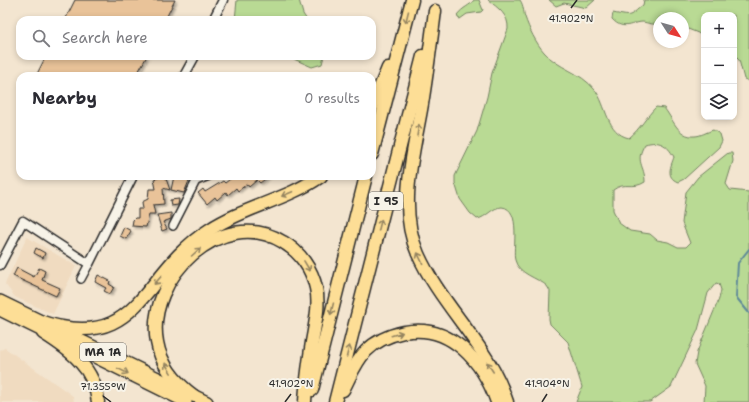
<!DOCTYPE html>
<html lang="en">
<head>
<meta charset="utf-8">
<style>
  body { margin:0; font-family:"Shantell Sans",sans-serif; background:#f2f2f3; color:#2b2b33 }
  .controls { position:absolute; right:12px; top:12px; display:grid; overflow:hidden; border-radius:8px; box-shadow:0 2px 6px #0003 }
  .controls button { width:36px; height:36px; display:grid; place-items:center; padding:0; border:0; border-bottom:1px solid #e1e1e2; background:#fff; color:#2b2b33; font:20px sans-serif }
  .compass { position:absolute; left:653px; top:12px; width:36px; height:36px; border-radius:50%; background:#fff; box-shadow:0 2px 6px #0003; rotate:126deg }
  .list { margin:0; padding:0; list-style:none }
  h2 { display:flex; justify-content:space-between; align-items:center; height:52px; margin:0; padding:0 16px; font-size:17px }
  h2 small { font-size:13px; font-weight:400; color:#7c7c81 }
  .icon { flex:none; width:22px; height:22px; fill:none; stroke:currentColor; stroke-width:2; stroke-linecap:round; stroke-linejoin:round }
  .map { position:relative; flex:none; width:749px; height:402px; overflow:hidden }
  .search { position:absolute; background:#fff; box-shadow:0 2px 6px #0003; left:16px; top:16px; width:360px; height:44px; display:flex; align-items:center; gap:10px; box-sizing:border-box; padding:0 14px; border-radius:12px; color:#7c7c81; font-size:15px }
  .panel { position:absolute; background:#fff; box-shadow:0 2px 6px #0003; left:16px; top:72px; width:360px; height:108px; border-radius:12px }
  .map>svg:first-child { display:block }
</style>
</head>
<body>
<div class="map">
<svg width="749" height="402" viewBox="0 0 749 402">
  <defs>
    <filter id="shadow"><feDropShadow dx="2" dy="2" stdDeviation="1" flood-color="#0004"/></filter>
  </defs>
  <rect width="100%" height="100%" fill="#f3e5d0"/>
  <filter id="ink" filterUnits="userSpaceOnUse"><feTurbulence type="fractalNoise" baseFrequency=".025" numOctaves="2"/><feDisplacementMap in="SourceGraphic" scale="8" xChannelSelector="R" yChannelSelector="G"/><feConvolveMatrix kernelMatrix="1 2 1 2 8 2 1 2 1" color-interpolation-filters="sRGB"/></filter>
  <g filter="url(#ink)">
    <g fill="#f0dbc0">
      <polygon points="27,237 76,266 53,314 15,297 5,284"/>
      <polygon points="5,348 73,396 74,402 0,402 0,350"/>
    </g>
    <g fill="#b9da94" stroke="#728260">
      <polygon points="237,0 299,0 303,14 307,20 235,20"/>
      <path d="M474,0h5l4,10 -2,2 -14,2 -7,5 -2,-1 -1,-3c6,-8 13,-9 17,-15z"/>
      <path d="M488,0h32c4,6 3,11 5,17 4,12 11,26 19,35 14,17 36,19 51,38 12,15 11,43 34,48 11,-9 17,-21 27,-31l8,1c8,9 14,30 31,28 5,0 12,-4 18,-6l7,4 2,7 -3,6 -35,32 -6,3c-13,-5 -7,-16 -4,-25 -7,-13 -15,-17 -29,-13 -11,18 0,21 0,38 -12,8 -20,-1 -32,8v20l6,13 11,8 20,3 7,6 11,2 10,5h8l4,-4 -8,-20 4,-31 12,-15 30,-24h4l1,8 -7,23 4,6 19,2v210h-45l1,-16 -10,-22 2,-12 22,-53 2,-9 -2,-6 -3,-1 -8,10 -10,37 -27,57 -21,15h-74l6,-15 -14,-45 -18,-18 -1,-5 1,-28 -3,-5c-9,-8 -29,-12 -32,-26 -3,-11 7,-51 -13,-53 -10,0 -16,11 -25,12l-7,-6 -10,-14 -5,-16v-7l22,-45 10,-34 5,-24 16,-44c1,-14 -10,-21 -20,-29z"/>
      <polygon points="549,0 595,0 586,8 564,3 556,6"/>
      <path d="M644,0h105v81l-5,-2 -5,-19 -5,-5v-40h-30v23l-6,-5 -15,-6v-9h-24v6c-6,1 -11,-1 -16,-2 -11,0 -19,10 -31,-3l1,-6c20,4 15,4 30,-8z"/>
      <polygon points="287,56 324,56 322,64 312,67"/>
    </g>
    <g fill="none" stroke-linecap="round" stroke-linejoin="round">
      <polyline stroke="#5f8999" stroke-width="2" points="749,249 738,263 736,297 749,313"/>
    </g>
    <g fill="#e9c399" stroke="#2b2b2b" filter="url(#shadow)">
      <polygon points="75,0 175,0 165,20 65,20"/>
      <polygon points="46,56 147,56 136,76 36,76"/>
      <polygon points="165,176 170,190 163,188 164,204 153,205 155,214 149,214 146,227 132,226 133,220 135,218 138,218 138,209 143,209 142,202 148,199 149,189 156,189 154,179"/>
      <polygon points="174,176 191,176 184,193 171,190"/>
      <polygon points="234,176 269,176 260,183 257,180 249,187 247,184 238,191 236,188 228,195 226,192 217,200 215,197 207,204 198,193 203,189 205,192 223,181 225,183"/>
      <polygon points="179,199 178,205 171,206 170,200"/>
      <polygon points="171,213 171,219 163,222 167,229 162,231 157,215"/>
      <polygon points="124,227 131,231 126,239 120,236"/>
      <polygon points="36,248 45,253 43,258 34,253"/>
      <polygon points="17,268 34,277 39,268 45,271 42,280 60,288 56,296 13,276"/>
      <polygon points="98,275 110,281 109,284 114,287 110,294 104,291 106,288 95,282"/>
    </g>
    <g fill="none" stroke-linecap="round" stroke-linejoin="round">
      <g stroke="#2b2b2b" stroke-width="10">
        <g id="minor">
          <polyline points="198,176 196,181 209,176"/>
          <polyline points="173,226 196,181"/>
          <polyline points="81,279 89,264"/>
        </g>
      </g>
      <g stroke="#2b2b2b" stroke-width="11">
        <g id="tertiary">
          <polyline points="213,20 223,0"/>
          <polyline points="184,76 195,56"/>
          <polyline points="0,265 23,221 89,264 133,176"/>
        </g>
      </g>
      <g stroke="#2b2b2b" stroke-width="14">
        <g id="primary">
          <polyline points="0,301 207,402"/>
          <polyline points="0,310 186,402"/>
        </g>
      </g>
      <g stroke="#2b2b2b" stroke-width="15">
        <g id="motorway">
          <path d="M435,11c-4,31 -8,62 -13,93 -8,48 -25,103 -4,150 23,52 72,93 89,148"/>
          <polyline points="372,107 388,68"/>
          <polyline points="372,154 412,0"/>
          <path d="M36,320c105,37 103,-46 173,-90 35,-23 78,-30 112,-54"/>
          <path d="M43,333c27,17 52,35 55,69"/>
          <polyline points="312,390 366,176"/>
          <path d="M343,390c7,-13 12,-28 23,-39 10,-10 24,-16 38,-19 47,-9 79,30 93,70"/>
          <path d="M194,396c-18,-13 -33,-31 -37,-54 -12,-63 65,-138 126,-100 17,10 29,27 33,46 4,17 -1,36 -4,54 -3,20 -6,40 -7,60"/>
          <polyline points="335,402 423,56"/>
        </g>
      </g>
      <use href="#minor" stroke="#f7f3e8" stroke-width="7"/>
      <use href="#tertiary" stroke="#f7f3e8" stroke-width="8"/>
      <use href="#primary" stroke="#fdde96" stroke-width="11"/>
      <use href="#motorway" stroke="#fdde96" stroke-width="12"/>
    </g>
    <defs><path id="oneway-shaft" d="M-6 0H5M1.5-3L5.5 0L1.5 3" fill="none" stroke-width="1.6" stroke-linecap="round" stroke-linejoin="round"/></defs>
    <g stroke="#948460">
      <use href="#oneway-shaft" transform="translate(407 17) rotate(104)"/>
      <use href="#oneway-shaft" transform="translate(418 130) rotate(-81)"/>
      <use href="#oneway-shaft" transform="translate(287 194) rotate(157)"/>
      <use href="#oneway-shaft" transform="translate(380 225) rotate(-76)"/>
      <use href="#oneway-shaft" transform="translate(196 252) rotate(-42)"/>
      <use href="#oneway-shaft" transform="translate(420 258) rotate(-116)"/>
      <use href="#oneway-shaft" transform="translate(307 266) rotate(59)"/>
      <use href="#oneway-shaft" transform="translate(158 280) rotate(131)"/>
      <use href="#oneway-shaft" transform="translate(332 309) rotate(104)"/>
      <use href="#oneway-shaft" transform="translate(397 334) rotate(-16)"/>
      <use href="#oneway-shaft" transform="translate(348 351) rotate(-76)"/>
      <use href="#oneway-shaft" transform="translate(490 367) rotate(-123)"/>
      <use href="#oneway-shaft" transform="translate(168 368) rotate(-122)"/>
      <use href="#oneway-shaft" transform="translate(123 371) rotate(26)"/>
    </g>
  </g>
  <path fill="none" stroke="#2b2b2b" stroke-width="1.5" d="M571,8l6,-8M103,396l8,6M285,402l6,-8M542,402l5,-8"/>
  <g text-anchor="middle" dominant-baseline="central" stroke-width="4" stroke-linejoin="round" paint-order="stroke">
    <g fill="#f7f3e8" stroke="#686764" stroke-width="1">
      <rect x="369" y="192" width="34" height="18" rx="3"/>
      <rect x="80" y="343" width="46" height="18" rx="3"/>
    </g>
    <g font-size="11" font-weight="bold" fill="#2b2b2b">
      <text x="386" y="201">I 95</text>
      <text x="103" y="352">MA 1A</text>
    </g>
  </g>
  <g font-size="10" text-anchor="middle" fill="#2b2b2b" stroke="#f7f3e8" stroke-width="4" stroke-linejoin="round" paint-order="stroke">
    <text x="571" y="22">41.902°N</text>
    <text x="291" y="387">41.902°N</text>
    <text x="547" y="387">41.904°N</text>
    <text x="103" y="390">71.355°W</text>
  </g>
</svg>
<div class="controls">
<button>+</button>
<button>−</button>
<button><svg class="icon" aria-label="layers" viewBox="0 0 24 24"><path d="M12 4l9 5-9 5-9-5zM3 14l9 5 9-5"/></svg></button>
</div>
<svg class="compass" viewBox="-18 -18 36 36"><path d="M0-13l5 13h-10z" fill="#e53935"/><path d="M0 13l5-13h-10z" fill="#7c7c81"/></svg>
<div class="search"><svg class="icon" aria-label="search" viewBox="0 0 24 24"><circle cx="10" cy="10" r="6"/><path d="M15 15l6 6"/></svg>Search here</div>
<section class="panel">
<h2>Nearby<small>0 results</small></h2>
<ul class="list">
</ul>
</section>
</div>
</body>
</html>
